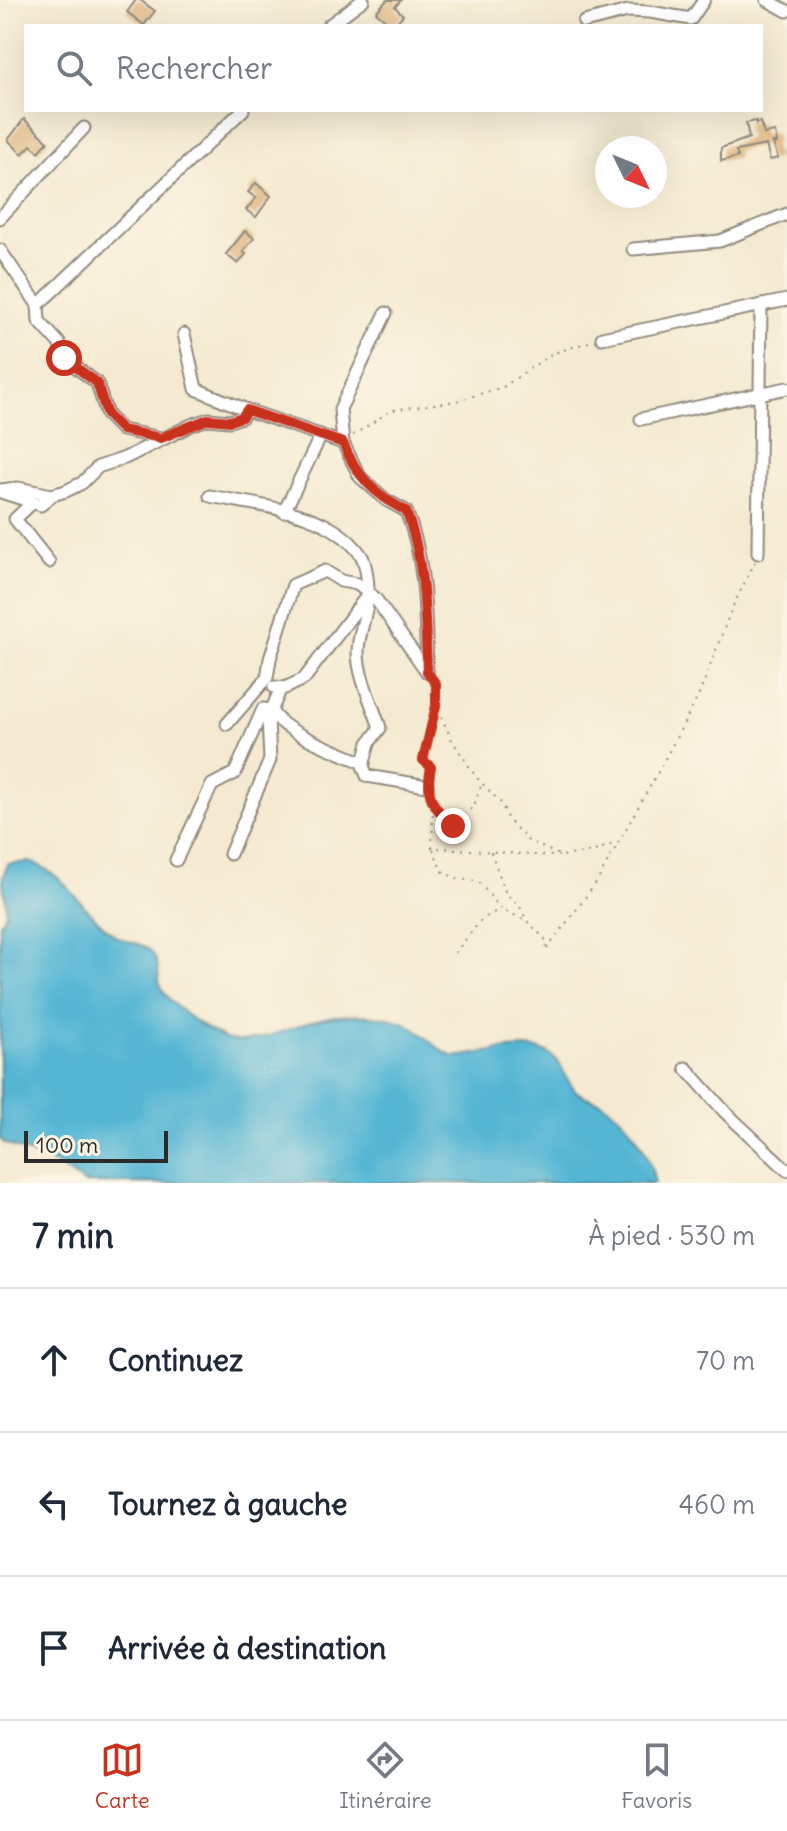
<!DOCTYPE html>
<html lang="fr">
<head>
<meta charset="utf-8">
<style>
  body { margin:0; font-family:Delius,sans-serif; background:#f2f2f3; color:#1f2937 }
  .compass { position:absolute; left:595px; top:136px; width:72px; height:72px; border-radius:50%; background:#fff; box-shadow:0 8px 32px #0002; rotate:133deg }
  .scale { position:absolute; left:24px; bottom:20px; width:144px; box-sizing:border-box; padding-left:8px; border:4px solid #2b2b2b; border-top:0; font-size:22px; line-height:28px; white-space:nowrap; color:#2b2b2b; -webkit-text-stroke:6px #fcf5e5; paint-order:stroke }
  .stop { position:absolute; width:24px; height:24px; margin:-18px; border:6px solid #c8321e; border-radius:50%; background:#fff }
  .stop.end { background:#c8321e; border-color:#fff; box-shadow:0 2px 8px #0008 }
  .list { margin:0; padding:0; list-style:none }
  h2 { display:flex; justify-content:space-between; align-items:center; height:104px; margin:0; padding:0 32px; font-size:34px }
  h2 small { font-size:26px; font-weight:400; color:#747a83 }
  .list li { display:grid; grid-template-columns:52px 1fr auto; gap:24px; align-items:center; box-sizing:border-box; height:144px; padding:0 32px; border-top:2px solid #e0e1e3 }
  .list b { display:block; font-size:30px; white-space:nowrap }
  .list em { font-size:26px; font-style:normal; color:#747a83 }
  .icon { flex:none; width:44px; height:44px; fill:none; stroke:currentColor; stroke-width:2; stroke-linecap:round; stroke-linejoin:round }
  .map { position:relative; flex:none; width:787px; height:1183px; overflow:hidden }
  .search { position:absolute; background:#fff; box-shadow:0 8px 32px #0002; left:24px; right:24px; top:24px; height:88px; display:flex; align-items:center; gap:20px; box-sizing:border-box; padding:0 28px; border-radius:0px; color:#747a83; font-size:30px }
  .sheet { height:536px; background:#fff }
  nav { display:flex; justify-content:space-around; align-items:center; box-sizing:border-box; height:112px; border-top:2px solid #e0e1e3; background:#fff; font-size:22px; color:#747a83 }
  nav a { display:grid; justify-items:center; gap:4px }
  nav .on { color:#c8321e }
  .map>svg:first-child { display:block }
</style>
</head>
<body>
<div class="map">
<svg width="787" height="1183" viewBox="0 0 787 1183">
  <rect width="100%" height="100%" fill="#fcf5e5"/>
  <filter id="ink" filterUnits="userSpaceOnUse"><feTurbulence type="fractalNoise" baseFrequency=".0125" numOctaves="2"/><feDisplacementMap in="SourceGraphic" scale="16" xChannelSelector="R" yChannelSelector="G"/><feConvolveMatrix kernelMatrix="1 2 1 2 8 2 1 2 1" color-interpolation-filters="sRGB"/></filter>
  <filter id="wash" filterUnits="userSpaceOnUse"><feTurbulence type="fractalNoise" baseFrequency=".006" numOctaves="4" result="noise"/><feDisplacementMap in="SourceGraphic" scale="32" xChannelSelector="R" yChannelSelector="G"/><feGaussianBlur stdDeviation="1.8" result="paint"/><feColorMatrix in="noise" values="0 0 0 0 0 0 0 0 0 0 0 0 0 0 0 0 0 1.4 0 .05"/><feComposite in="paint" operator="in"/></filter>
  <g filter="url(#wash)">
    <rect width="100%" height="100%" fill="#f5ead1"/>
    <path fill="#55b6d4" stroke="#407080" stroke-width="2" d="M29,862c37,10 55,52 87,74 12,8 27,5 37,18 7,10 4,20 7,30 7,21 45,45 64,54 24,12 75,-15 101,-20 24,-5 69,-4 89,10 14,10 24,23 40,29 22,-2 66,-13 86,-7 25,8 21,25 35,40 7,8 18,8 27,13 28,17 47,48 53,80h-571l-28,-19 -52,-21 -4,-4v-216c14,-17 0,-28 3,-46 1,-4 3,-8 5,-13z"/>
    <g id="blocks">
      <g fill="#e1bb89">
        <polygon points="136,0 140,0 155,11 144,25 127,12"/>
        <polygon points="387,0 401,0 395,7 403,15 393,26 376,12"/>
        <polygon points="24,119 48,141 39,152 31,145 22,154 8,140"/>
        <polygon points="756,121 756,124 760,122 764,134 775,132 777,143 773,143 778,158 770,160 766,145 736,151 738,157 721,161 721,148 749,138 746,123"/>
        <polygon points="256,183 271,196 256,217 246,210 256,198 248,192"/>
        <polygon points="245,231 254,238 243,252 246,254 238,264 226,254"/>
      </g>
    </g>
  </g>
  <g filter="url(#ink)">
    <use href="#blocks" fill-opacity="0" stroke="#908a7e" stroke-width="2"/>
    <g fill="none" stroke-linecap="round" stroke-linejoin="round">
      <g stroke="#908a7e" stroke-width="15">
        <g id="minor">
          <polyline points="767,0 787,11"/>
          <polyline points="584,22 628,11 650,12 691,19 704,0"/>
          <polyline points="328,26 363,0"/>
          <polyline points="0,218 84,128"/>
          <polyline points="633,249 720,241 787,214"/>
          <polyline points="0,250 38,305 39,321 59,343 64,358 97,383 107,415 122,430 161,438"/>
          <polyline points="38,305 243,110"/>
          <path d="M386,313l-46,96 3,34 17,34 26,23 20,11c21,52 19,107 21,161"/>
          <polyline points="184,334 196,389 247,410"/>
          <polyline points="602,338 787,300"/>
          <polyline points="641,419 787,388"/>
          <polyline points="0,490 18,488 52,495 66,491 82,483 98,467 125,458 191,425 208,419 230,421 242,417 247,410 343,443"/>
          <polyline points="1,492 41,505 52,495"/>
          <path d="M210,496c49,10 120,14 151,59 5,8 7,26 7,36 1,20 -10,41 -10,61 0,25 15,53 22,76l-11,15 -6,23 4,10 60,10"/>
          <polyline points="31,504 15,519 49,562"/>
          <polyline points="284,512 321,435"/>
          <polyline points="758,553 761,305"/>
          <polyline points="274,687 285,688 304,679 366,597"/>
          <polyline points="227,724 267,678 270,659 293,585 325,571 341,581 357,584 375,598 427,672"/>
          <polyline points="230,854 270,760 268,718 281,688"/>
          <path d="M176,860l36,-75 23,-12 28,-64 8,1c10,22 70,43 93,53"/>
          <polyline points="686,1068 725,1112 787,1170"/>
        </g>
      </g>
      <g stroke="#908a7e" stroke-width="2" stroke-dasharray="2 6" stroke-linecap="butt">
        <polyline points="353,435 392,410 457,401 503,387 551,354 592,341"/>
        <polyline points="432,679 436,684 436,706 452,740 476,777 502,804 507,818 527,840 561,856 592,852 618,842"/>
        <polyline points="429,776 431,767 423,760 436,708"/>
        <polyline points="429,794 433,805 453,826 474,806 482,783"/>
        <path d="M433,806l-1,42c43,1 85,7 127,8"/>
        <polyline points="433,849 442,871 457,879 478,881 501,909 527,921"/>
        <polyline points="491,852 506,894 520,907 527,921 545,939 547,948"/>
        <polyline points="547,949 596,883 658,772 699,695 732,608 755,562"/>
        <polyline points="455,953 481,920 500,909"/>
      </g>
      <use href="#minor" stroke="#fff" stroke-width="11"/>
    </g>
  </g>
  <g fill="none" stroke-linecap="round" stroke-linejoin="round" filter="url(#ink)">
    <path stroke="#c8321e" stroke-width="10" d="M64,358l33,25 10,32 15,15 39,8 47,-19 22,2 12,-4 5,-7 96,33c14,34 31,51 63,68 20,52 19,107 21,161l9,12v22l-13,54 8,7c-6,29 1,39 22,59"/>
  </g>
</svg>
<svg class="compass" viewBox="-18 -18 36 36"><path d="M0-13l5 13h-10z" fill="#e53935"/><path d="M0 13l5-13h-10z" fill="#747a83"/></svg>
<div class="scale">100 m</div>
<div class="stop" style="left:64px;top:358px"></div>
<div class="stop end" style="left:453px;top:826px"></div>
<div class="search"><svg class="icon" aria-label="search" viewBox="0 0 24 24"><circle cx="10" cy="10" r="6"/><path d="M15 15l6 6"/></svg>Rechercher</div>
</div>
<section class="sheet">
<h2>7 min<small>À pied · 530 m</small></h2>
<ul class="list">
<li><svg class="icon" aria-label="ahead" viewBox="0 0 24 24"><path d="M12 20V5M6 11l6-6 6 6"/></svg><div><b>Continuez</b></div><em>70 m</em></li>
<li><svg class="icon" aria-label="left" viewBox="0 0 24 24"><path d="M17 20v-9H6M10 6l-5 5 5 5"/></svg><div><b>Tournez à gauche</b></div><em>460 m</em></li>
<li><svg class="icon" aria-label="arrive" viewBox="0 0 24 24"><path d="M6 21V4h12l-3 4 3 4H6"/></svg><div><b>Arrivée à destination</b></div></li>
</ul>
</section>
<nav>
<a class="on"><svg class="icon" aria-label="map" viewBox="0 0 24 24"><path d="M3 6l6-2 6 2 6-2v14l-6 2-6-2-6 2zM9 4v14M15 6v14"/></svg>Carte</a>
<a><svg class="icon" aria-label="directions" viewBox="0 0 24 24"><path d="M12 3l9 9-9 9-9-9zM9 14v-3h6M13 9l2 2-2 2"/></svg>Itinéraire</a>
<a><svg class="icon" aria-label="saved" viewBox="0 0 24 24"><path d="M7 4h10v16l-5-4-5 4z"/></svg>Favoris</a>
</nav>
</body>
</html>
